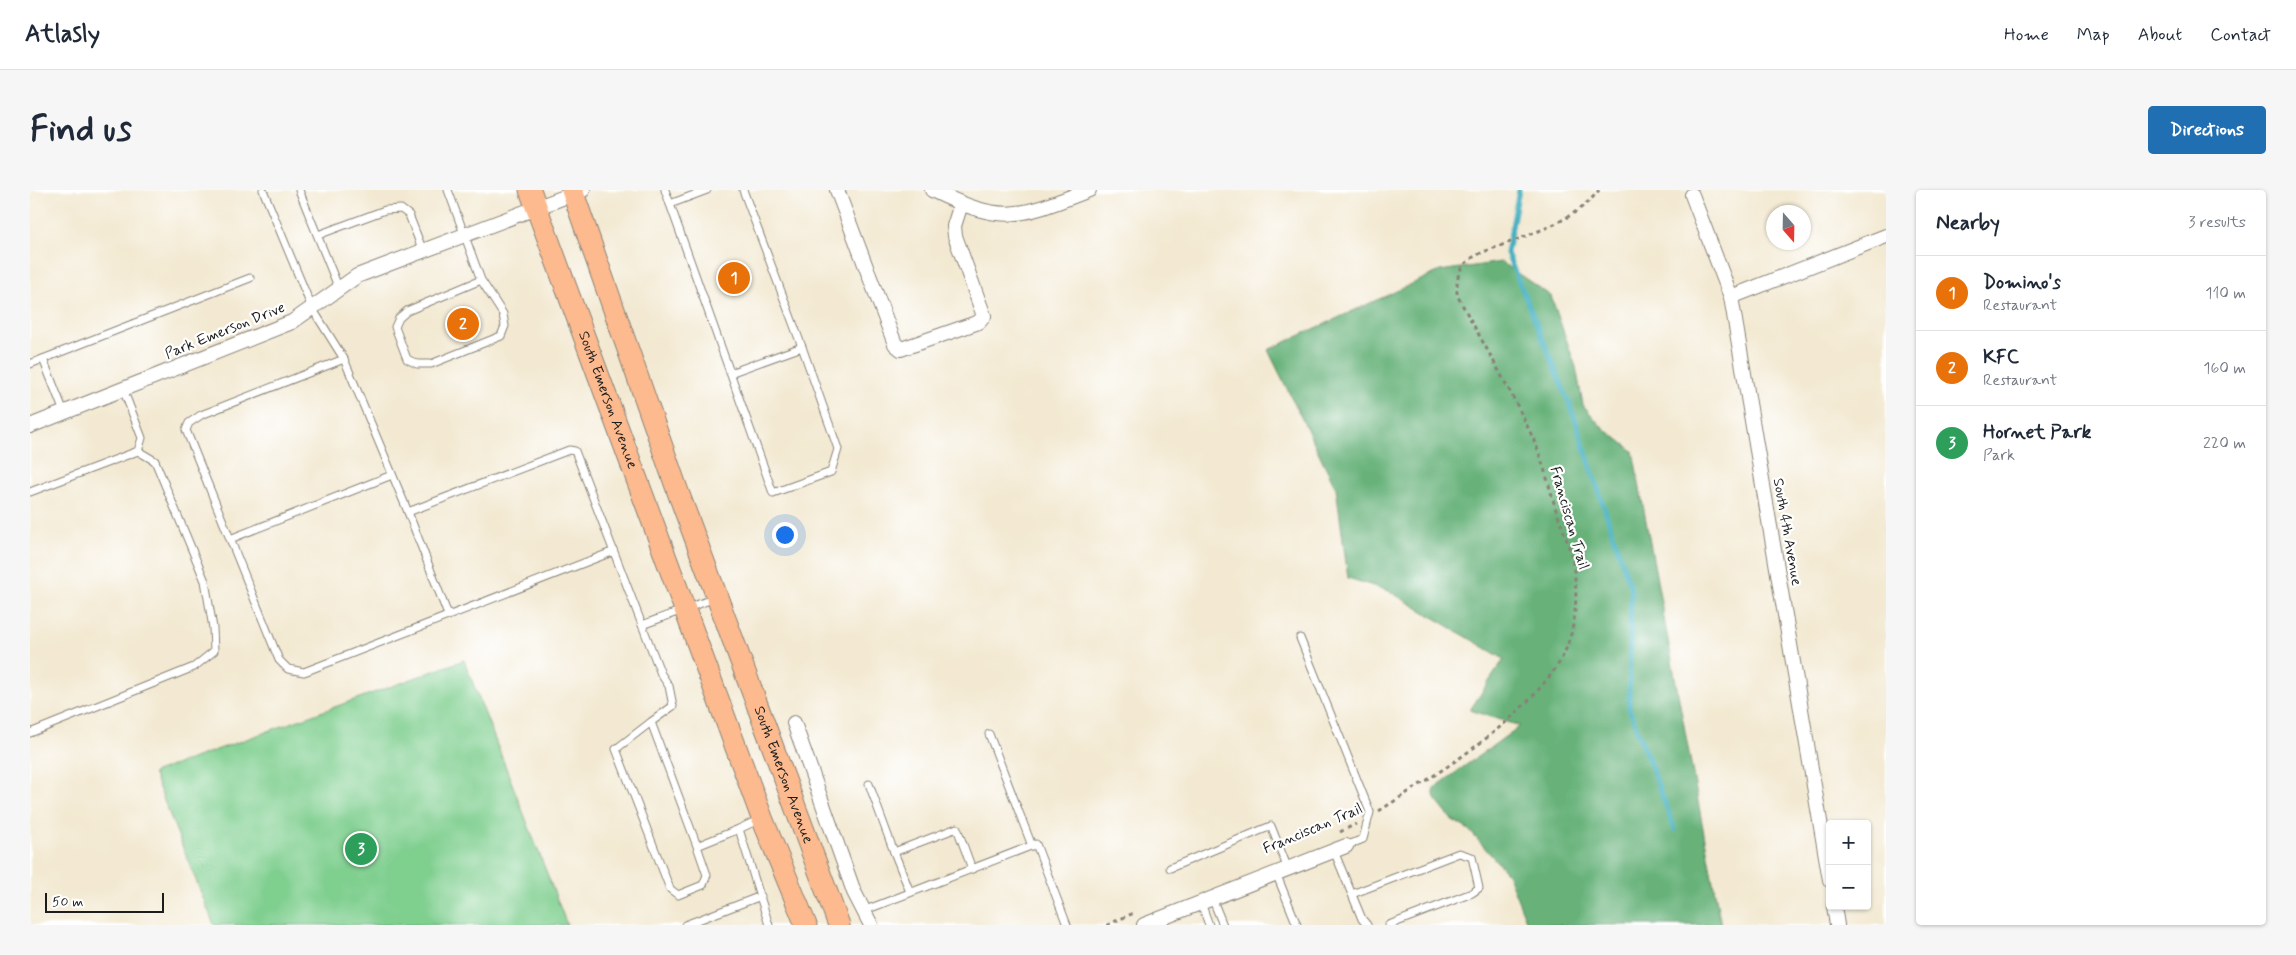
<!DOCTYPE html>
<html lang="en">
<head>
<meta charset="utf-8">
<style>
  body { margin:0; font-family:Mynerve,sans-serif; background:#f6f6f7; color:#1f2937 }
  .controls { position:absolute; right:15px; bottom:15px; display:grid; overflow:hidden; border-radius:5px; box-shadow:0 1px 4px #0004 }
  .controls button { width:45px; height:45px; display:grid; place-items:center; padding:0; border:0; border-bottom:1px solid #e0e1e3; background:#fff; color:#1f2937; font:25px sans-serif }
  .compass { position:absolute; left:1736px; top:15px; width:45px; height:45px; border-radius:50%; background:#fff; box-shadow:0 1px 4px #0004; rotate:160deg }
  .scale { position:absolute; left:15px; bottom:12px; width:119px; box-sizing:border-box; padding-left:5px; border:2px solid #1c1c1c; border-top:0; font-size:14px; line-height:18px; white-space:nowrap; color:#1c1c1c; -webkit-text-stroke:4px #fff; paint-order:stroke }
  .you { position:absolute; left:754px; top:344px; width:18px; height:18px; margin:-12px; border:4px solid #fff; border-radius:50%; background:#1a73e8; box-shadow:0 0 0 8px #1a73e833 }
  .badge { display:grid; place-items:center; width:32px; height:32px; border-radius:50%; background:#1f6fb2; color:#fff; font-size:16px; font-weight:700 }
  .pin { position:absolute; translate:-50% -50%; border:2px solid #fff; box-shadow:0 1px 5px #0006 }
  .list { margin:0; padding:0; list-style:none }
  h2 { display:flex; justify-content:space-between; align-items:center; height:65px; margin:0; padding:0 20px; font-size:21px }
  h2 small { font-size:16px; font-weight:400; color:#747a83 }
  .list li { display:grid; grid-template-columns:32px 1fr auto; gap:15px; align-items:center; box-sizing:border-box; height:75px; padding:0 20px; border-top:1px solid #e0e1e3 }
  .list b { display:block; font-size:19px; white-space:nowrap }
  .list p { margin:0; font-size:16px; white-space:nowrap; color:#747a83 }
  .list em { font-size:16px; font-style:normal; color:#747a83 }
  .map { position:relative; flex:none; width:1856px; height:735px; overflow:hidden; border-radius:5px }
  header { display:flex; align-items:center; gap:30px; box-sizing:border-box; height:70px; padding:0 25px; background:#fff; border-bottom:1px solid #e0e1e3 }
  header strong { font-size:24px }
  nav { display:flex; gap:28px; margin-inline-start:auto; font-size:18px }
  .intro { display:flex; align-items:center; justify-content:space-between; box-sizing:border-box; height:120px; padding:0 30px }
  h1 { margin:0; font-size:35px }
  .button { padding:12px 22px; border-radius:5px; background:#1f6fb2; color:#fff; font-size:18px; font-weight:700 }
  main { display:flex; gap:30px; padding:0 30px }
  aside { flex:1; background:#fff; border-radius:5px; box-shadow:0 1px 4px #0004 }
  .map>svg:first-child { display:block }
</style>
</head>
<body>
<header>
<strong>Atlasly</strong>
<nav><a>Home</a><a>Map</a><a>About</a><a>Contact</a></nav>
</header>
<div class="intro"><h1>Find us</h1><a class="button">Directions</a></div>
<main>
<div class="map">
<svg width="1856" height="735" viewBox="0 0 1856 735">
  <rect width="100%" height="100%" fill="#fff"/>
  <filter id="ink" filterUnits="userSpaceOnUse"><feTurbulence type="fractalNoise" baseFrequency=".02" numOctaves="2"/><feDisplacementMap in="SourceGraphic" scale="10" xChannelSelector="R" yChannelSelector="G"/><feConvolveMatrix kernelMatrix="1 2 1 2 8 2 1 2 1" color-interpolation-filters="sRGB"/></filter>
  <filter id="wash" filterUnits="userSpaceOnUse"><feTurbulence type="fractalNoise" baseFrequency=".0096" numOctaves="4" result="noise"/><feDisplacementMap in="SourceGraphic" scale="20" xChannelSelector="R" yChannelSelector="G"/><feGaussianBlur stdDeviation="1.12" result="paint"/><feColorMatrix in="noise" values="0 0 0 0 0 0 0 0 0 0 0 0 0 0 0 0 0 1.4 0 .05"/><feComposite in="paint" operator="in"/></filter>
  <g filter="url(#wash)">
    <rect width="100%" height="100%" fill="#f3e9d2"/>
    <polygon fill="#7fcf8f" stroke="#4e7656" points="434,470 537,735 184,735 123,583"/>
    <polygon fill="#67b27a" stroke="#42674b" points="1471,72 1521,106 1546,177 1553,215 1571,236 1603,261 1691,735 1498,735 1477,683 1439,640 1421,629 1405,609 1403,599 1490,536 1440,520 1474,469 1359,401 1318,388 1306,298 1238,160 1410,81"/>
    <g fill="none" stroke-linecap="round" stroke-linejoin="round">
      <polyline stroke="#44b1c1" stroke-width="5" points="1489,0 1477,63 1542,220 1601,399 1599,518 1645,640"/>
    </g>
  </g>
  <g filter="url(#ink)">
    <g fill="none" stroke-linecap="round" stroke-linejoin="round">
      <g stroke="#888277" stroke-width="9">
        <g id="service">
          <polyline points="233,0 282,118 314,169 171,225 159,233 156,240 249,470 258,479 274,482 582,362"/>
          <polyline points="269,0 309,99"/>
          <polyline points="418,0 451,90 473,124 475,136 471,146 401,174 387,174 377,169 365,137 369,128 377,121 451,90"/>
          <polyline points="635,0 743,303 801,282 808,259 772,157 700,183"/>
          <polyline points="713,0 772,157"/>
          <polyline points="640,14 677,0"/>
          <polyline points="288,45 355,20 371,19 379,25 393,61"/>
          <polyline points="13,169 34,222"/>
          <polyline points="314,169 378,322 539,260 545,261 631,484 639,496 643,516 621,532"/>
          <polyline points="0,174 220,88"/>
          <polyline points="0,302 108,261 112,248 93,199"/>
          <polyline points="378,322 418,425"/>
          <polyline points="200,349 362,285"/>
          <polyline points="612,435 685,408"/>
          <polyline points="1270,448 1340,622 1333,649 1316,656"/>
          <polyline points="0,543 164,477 184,461 183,438 175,391 125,271 108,261"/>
          <polyline points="959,544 1002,656"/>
          <polyline points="839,594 864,662"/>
          <polyline points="730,629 709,639 739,735"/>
          <polyline points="667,656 621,532 586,559 640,699 648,705 673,695 677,685 667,656 709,639"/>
          <polyline points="1304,661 1332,729 1337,735"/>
          <polyline points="1140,678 1241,636 1258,679"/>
          <polyline points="1246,683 1267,735"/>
          <polyline points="880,702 864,662 927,638 942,679"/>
          <polyline points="1322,704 1429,663 1442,667 1449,698 1442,703 1359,735"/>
          <polyline points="1182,708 1193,735"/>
          <polyline points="1171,713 1179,735"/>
          <polyline points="833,721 1006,654 1037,735"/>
          <polyline points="655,735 731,706"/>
        </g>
      </g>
      <g stroke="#888277" stroke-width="16">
        <g id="minor">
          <polyline points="807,0 865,154 871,159 949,132 954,126 925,46 924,36 931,14"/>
          <path d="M902,0c71,35 85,28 157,0"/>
          <polyline points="1662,5 1701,107 1800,690"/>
          <polyline points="1701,107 1856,46"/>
          <polyline points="0,236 262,132 327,86 553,0"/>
          <polyline points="764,533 824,702 841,735"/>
          <polyline points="1804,716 1807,735"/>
          <polyline points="1114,735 1316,656"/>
        </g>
      </g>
      <g stroke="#888277" stroke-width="23">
        <g id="primary">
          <path id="s1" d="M500,0l232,628 44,107"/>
          <path id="s2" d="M542,0l106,302 161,433"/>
        </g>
      </g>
      <g stroke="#888277" stroke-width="3" stroke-dasharray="4 4" stroke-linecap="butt">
        <path d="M1349,621c63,-41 134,-82 178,-145 19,-28 22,-70 16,-102 -3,-18 -11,-37 -17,-54 -6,-21 -12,-44 -20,-65 -23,-52 -52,-100 -79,-150 0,-12 -1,-23 9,-32 9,-9 22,-13 34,-17 35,-14 75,-25 99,-56"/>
        <polyline points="1310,642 1326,634"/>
        <polyline points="1077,735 1106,722"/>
      </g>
      <use href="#service" stroke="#fff" stroke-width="7"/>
      <use href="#minor" stroke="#fff" stroke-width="14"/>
      <use href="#primary" stroke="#fcba8e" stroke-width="21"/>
    </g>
  </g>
  <g text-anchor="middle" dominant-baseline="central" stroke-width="4.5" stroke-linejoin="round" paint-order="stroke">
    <g font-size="15" fill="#1c1c1c" stroke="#fff">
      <text transform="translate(195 141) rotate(-22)">Park Emerson Drive</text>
      <text stroke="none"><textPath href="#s1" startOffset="224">South Emerson Avenue</textPath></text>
      <text transform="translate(1539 328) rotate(74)">Franciscan Trail</text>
      <text transform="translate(1757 342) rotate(80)">South 4th Avenue</text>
      <text stroke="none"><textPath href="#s2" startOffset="622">South Emerson Avenue</textPath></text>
      <text transform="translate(1283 639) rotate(-23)">Franciscan Trail</text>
    </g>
  </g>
</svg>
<div class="controls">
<button>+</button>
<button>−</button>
</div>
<svg class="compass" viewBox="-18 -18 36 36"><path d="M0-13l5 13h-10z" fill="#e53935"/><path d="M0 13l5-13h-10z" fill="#747a83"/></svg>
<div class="scale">50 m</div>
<div class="you"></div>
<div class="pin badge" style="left:704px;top:88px;background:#e8710a">1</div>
<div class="pin badge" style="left:433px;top:134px;background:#e8710a">2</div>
<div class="pin badge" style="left:331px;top:659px;background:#2e9e5b">3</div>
</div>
<aside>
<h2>Nearby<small>3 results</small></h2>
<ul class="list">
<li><span class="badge" style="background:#e8710a">1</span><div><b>Domino's</b><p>Restaurant</p></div><em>110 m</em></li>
<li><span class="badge" style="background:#e8710a">2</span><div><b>KFC</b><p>Restaurant</p></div><em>160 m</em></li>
<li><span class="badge" style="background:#2e9e5b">3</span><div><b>Hornet Park</b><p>Park</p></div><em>220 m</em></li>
</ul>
</aside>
</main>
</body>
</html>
